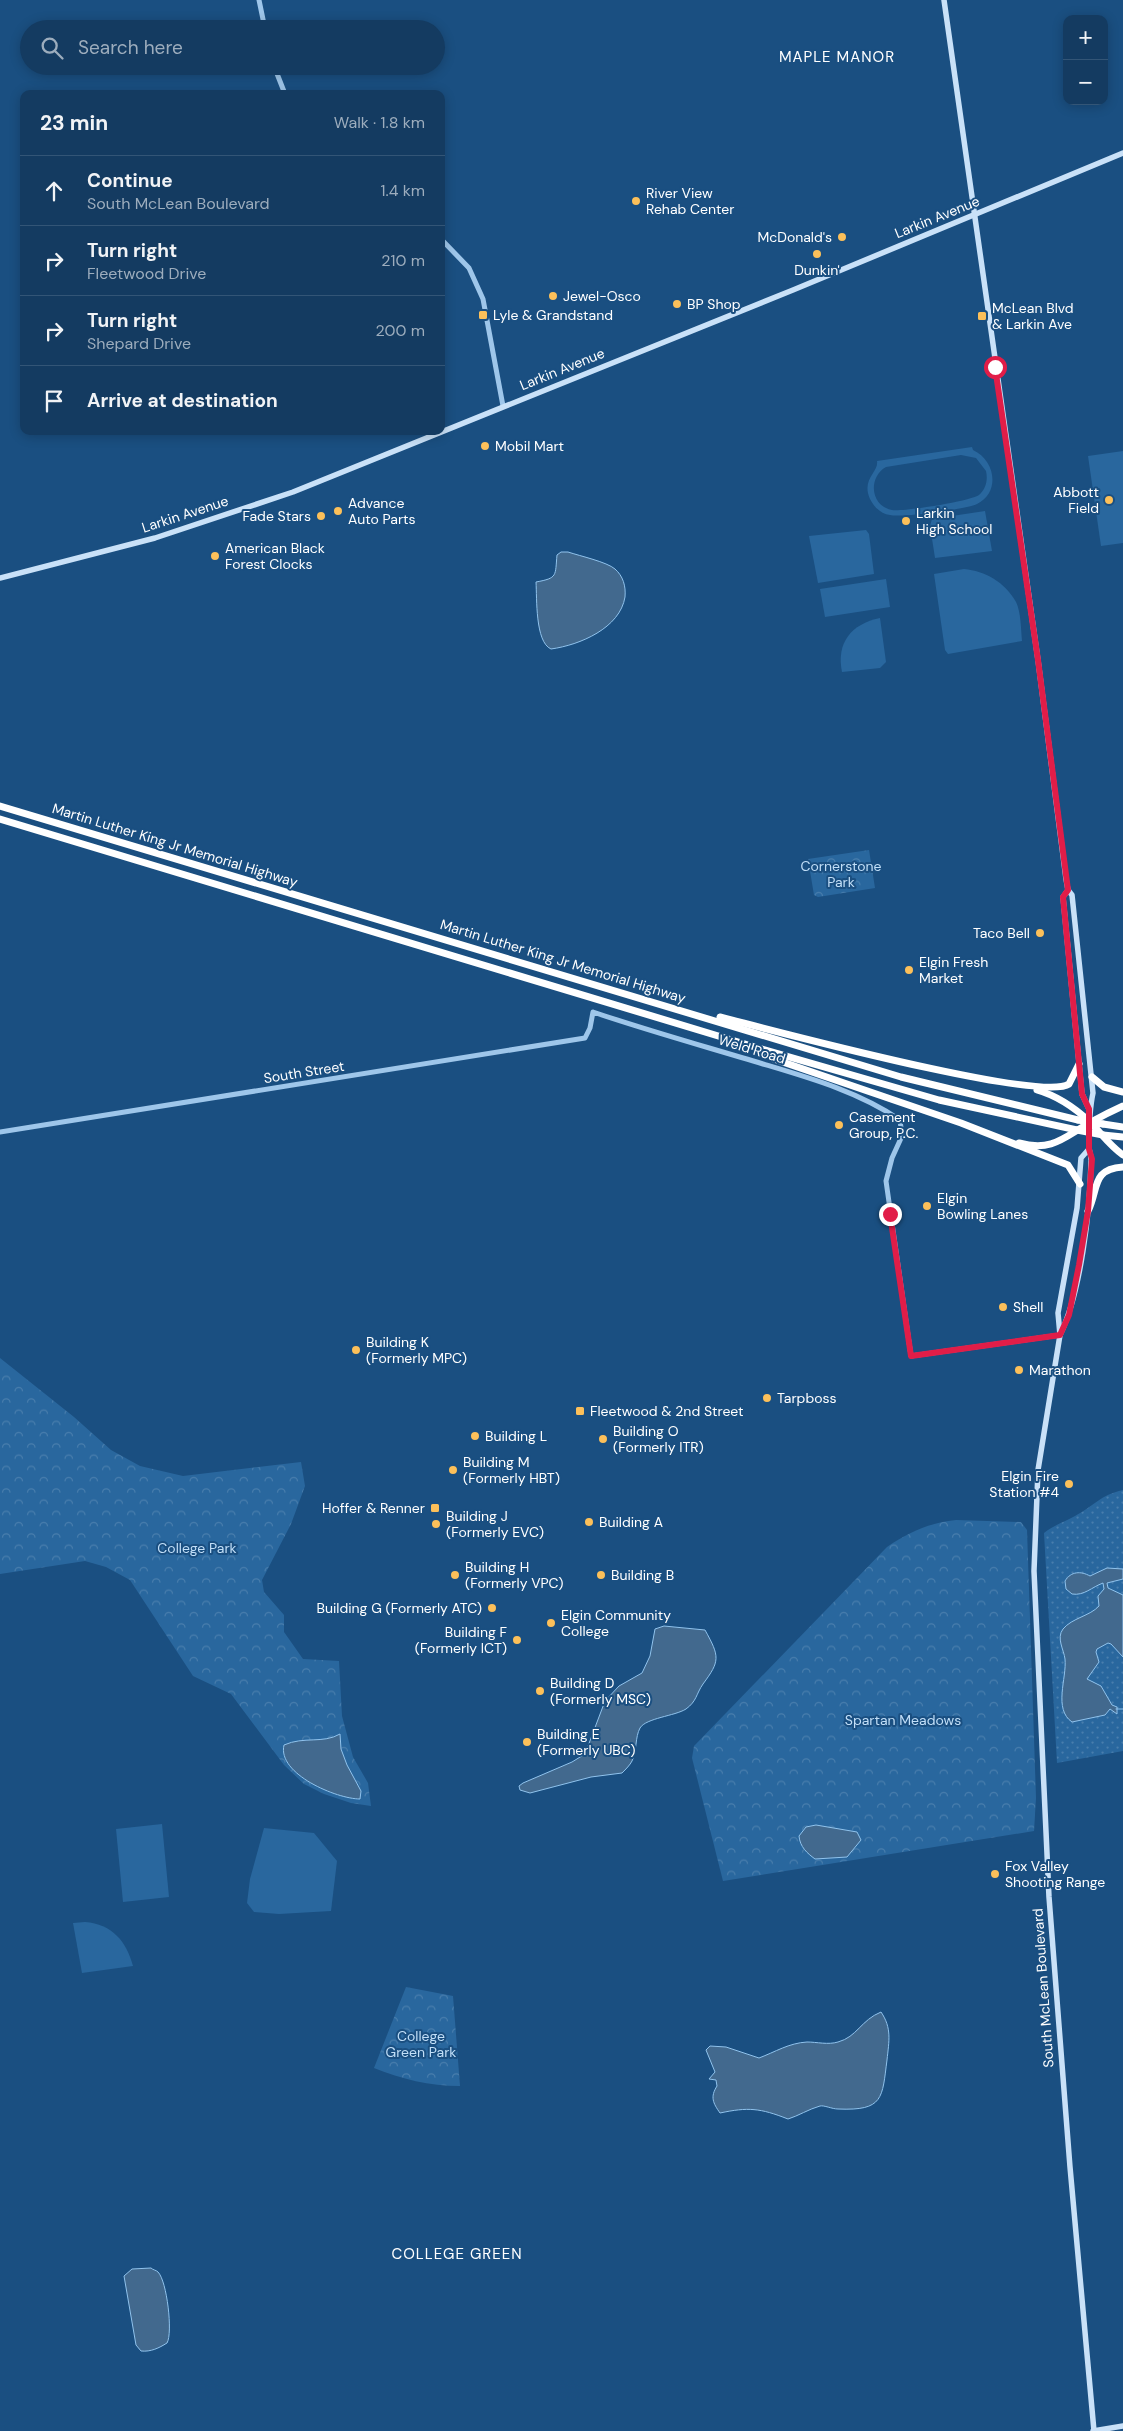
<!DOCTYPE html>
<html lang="en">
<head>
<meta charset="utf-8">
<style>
  body { margin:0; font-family:"DM Sans",sans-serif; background:#1d4267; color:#f1f3f6 }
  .controls { position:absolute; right:15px; top:15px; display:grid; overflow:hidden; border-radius:10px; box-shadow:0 2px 12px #0003 }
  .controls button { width:45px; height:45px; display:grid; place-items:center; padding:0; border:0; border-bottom:1px solid #335576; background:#143b61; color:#f1f3f6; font:25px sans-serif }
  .stop { position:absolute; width:15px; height:15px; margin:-11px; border:4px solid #e11d48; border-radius:50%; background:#fff }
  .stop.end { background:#e11d48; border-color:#fff; box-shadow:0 1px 5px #0008 }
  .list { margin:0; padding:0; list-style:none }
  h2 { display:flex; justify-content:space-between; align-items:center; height:65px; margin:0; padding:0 20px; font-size:21px }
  h2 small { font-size:16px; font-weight:400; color:#9dadbd }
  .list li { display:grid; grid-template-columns:32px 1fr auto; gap:15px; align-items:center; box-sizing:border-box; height:70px; padding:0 20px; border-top:1px solid #335576 }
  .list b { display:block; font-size:19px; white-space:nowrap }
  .list p { margin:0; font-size:16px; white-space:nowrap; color:#9dadbd }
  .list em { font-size:16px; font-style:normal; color:#9dadbd }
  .icon { flex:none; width:28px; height:28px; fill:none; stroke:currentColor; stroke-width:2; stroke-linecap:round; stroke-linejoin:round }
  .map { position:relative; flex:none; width:1123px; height:2431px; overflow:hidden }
  .search { position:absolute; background:#143b61; box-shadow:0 2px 12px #0003; left:20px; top:20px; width:425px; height:55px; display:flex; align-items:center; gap:12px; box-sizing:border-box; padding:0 18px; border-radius:28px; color:#9dadbd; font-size:19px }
  .panel { position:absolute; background:#143b61; box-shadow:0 2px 12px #0003; left:20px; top:90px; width:425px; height:345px; border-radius:10px }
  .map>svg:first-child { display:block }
</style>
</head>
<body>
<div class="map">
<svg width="1123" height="2431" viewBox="0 0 1123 2431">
  <defs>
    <pattern id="grass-dots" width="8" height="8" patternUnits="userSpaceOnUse" patternTransform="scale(1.25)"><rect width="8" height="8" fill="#29679e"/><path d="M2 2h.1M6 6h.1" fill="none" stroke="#497ead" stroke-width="1.8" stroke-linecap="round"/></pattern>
    <pattern id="forest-crowns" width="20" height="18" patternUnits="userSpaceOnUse" patternTransform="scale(1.25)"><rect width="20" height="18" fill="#29679e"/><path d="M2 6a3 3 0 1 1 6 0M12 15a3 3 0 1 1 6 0" fill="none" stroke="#497ead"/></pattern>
  </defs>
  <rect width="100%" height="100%" fill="#1a4f81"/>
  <path fill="url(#grass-dots)" d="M1123,1490v261l-66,12 -13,-230c10,-8 20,-11 31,-17 19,-10 25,-21 48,-26z"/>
  <g fill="url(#forest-crowns)">
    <polygon points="869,850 875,888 818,897 814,895 808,859"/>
    <polygon points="0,1358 74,1417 111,1450 140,1466 183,1476 301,1462 305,1486 291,1524 262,1580 264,1592 284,1615 284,1632 303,1659 339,1661 342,1716 353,1757 368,1783 371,1806 351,1803 324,1794 304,1784 284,1765 231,1694 193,1676 130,1580 106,1567 85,1561 0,1574"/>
    <path d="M956,1520l65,2 6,8 9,268 -2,33 -311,50 -31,-123 2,-12 193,-199c22,-15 42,-24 69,-27z"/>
    <path d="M406,1987l47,9 7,90c-31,0 -58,-7 -86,-18z"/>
  </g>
  <g fill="#29679e" fill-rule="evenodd">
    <path d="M972,447l1,3c22,10 28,42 4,54 -11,5 -75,14 -87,11 -9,-1 -16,-8 -20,-16 -9,-20 9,-27 7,-38zM961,455l15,3 10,13c2,9 0,18 -7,24 -8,6 -76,17 -87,15 -22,-4 -24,-33 -6,-43z"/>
    <polygon points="1123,451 1123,543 1101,546 1088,456"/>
    <polygon points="985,511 992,551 935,558 930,526 932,519"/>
    <polygon points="866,530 869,534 874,574 818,583 809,536"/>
    <path d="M964,569c21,2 41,13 52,33 5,10 5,28 6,39l-74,13 -3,-4 -11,-76z"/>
    <polygon points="886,579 890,607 825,617 820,589"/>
    <path d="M880,618l6,44 -6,6 -38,4c-6,-29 9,-48 38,-54z"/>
    <polygon points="162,1824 169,1897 123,1902 116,1829"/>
    <polygon points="264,1828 314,1833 337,1861 331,1911 279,1914 254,1912 247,1903 250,1879"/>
    <path d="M85,1922c27,2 41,19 48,44l-51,7 -9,-50z"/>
  </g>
  <g fill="#42698e" stroke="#90c3ed">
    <path d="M561,552h7c12,4 39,10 47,17 8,7 11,17 10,28 -5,31 -45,48 -74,52 -16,-7 -14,-51 -15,-67 22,-4 19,-6 21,-27z"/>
    <path d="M1107,1568l16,1v10l-16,4 1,5 15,7v62l-12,-13 -3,-1 -11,6 -1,3 3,10 -12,17 14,7 11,19 5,2v7l-7,-5 -5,6 -33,7c-19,-13 -5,-44 -7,-63 -1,-9 -9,-21 -2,-30 9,-11 27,-13 36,-23l-1,-10 6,-7 -1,-6c-11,4 -19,13 -31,11l-6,-5 -1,-8c6,-10 16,-10 25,-5z"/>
    <path d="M664,1626l41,4c15,27 15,31 -2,54 -7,10 -6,17 -17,25 -11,7 -40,9 -46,19 -5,9 -3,23 -8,33 -2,4 -6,8 -10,12l-31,4 -61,16 -10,-3 -1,-4 4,-3 49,-21 13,-8 20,-53 14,-15 23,-13 8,-17 5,-27z"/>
    <path d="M340,1734l1,15 6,16 14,26 -1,8c-23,0 -83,-25 -76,-54 20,-9 39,-1 56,-11z"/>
    <path d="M816,1825l41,7 4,8 -14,17 -32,2c-8,-6 -15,-12 -16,-23l7,-9z"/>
    <path d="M881,2012c11,16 8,29 6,48 -5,38 -3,51 -49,49 -6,0 -14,-4 -18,-3 -11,3 -22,10 -32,13 -28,-11 -40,-12 -68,-6 -7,-10 -10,-16 -3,-27l-1,-6 -7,-1 6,-7 -9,-22 4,-4 16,1 33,11c16,-6 30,-15 48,-16 10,0 21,3 31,0 19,-5 23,-22 43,-30z"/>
    <path d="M151,2268c2,2 5,2 7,4 9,9 15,61 9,71 -8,5 -16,9 -26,8l-5,-6 -12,-69 8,-7z"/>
  </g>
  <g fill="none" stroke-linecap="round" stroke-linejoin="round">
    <polyline stroke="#90c3ed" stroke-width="1" points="1116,1709 1123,1709"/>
    <g stroke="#9ec6ea" stroke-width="5">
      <polyline points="259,0 265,29"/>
      <polyline points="274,66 285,94"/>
      <polyline points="441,239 469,268 483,299 503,406"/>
      <path d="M0,1132l585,-94 5,-10 3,-16c56,19 114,35 170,52 47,14 96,28 137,56l2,16 -10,22 -6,23 25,175 149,-21"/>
    </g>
    <g stroke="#c9e1f8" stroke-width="5.5">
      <path d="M944,0l94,660 28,219 2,11 4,5 21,198c-4,18 -4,36 -4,54 0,5 3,10 2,15 -1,49 -10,130 -31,173"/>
      <polyline points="0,578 155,538 293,492 793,290 1123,153"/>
      <polyline points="1068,890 1063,897 1082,1094 1089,1109"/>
      <polyline points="1089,1149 1081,1158 1077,1208 1058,1313 1060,1335 1038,1470 1034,1571 1049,1897 1070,2167 1094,2431"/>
      <polyline points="1093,2431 1123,2426"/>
    </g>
    <g stroke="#fff" stroke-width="7">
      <polyline points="0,806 901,1077 1078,1120"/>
      <polyline points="0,819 758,1048 939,1100 1077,1130"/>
      <path d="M720,1017c48,12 321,86 349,67l10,-20"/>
      <polyline points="762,1051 774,1059 961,1123 1068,1165 1080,1184"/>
      <polyline points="1092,1077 1104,1087 1123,1092"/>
      <path d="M1037,1090c21,6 37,17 53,32 12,12 19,23 33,33"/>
      <polyline points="1103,1124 1123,1127"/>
      <polyline points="1103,1135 1123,1137"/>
      <path d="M1019,1143c34,9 45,-6 72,-21 11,-6 21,-11 32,-16"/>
      <path d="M1088,1211c11,-22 3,-42 35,-44"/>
    </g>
    <g stroke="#fff" stroke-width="7">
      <polyline points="1078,1120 1103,1124"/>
      <polyline points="1077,1130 1103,1135"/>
    </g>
  </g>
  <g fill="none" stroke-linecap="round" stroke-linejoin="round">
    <polyline stroke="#e11d48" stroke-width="6" points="890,1214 911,1356 1060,1335 1069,1315 1079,1265 1088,1211 1092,1159 1089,1149 1089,1109 1082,1094 1063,897 1068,890 1038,660 995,367"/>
  </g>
  <g fill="#fcc05a" stroke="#1a4f81" stroke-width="2">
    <circle cx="636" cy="201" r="5"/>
    <circle cx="842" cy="237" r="5"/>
    <circle cx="817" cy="254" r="5"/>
    <circle cx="553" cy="296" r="5"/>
    <circle cx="677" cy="304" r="5"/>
    <rect x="478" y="310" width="10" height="10" rx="2.5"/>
    <rect x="977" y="311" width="10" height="10" rx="2.5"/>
    <circle cx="485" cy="446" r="5"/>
    <circle cx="1109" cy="500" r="5"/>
    <circle cx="338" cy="511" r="5"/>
    <circle cx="321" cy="516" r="5"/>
    <circle cx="906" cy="521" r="5"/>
    <circle cx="215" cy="556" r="5"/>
    <circle cx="1040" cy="933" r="5"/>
    <circle cx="909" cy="970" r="5"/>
    <circle cx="839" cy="1125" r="5"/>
    <circle cx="927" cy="1206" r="5"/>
    <circle cx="1003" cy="1307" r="5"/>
    <circle cx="356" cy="1350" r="5"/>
    <circle cx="1019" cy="1370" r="5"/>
    <circle cx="767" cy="1398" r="5"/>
    <rect x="575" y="1406" width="10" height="10" rx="2.5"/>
    <circle cx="475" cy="1436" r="5"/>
    <circle cx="603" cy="1439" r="5"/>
    <circle cx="453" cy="1470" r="5"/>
    <circle cx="1069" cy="1484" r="5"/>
    <rect x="430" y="1503" width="10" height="10" rx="2.5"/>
    <circle cx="589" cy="1522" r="5"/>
    <circle cx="436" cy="1524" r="5"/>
    <circle cx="455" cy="1575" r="5"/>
    <circle cx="601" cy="1575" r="5"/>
    <circle cx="492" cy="1608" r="5"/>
    <circle cx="551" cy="1623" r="5"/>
    <circle cx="517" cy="1640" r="5"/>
    <circle cx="540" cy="1691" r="5"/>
    <circle cx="527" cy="1742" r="5"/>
    <circle cx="995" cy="1874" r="5"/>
  </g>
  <g text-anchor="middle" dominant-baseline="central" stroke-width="4" stroke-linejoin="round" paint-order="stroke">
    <g font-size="14" fill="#fff" stroke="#1a4f81" text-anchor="start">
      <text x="646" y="193">River View<tspan x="646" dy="16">Rehab Center</tspan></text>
      <text x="832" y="237" text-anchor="end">McDonald's</text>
      <text x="817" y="270" text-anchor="middle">Dunkin'</text>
      <text x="563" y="296">Jewel-Osco</text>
      <text x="687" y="304">BP Shop</text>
      <text x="992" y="308">McLean Blvd<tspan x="992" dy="16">&amp; Larkin Ave</tspan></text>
      <text x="493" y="315">Lyle &amp; Grandstand</text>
      <text x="495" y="446">Mobil Mart</text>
      <text x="1099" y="492" text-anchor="end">Abbott<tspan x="1099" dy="16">Field</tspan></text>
      <text x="348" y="503">Advance<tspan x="348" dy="16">Auto Parts</tspan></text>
      <text x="916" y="513">Larkin<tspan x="916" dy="16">High School</tspan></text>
      <text x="311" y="516" text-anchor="end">Fade Stars</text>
      <text x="225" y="548">American Black<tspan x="225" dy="16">Forest Clocks</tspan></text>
      <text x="1030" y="933" text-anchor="end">Taco Bell</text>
      <text x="919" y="962">Elgin Fresh<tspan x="919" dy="16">Market</tspan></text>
      <text x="849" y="1117">Casement<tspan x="849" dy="16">Group, P.C.</tspan></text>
      <text x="937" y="1198">Elgin<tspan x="937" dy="16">Bowling Lanes</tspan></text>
      <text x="1013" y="1307">Shell</text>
      <text x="366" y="1342">Building K<tspan x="366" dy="16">(Formerly MPC)</tspan></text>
      <text x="1029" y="1370">Marathon</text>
      <text x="777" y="1398">Tarpboss</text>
      <text x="590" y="1411">Fleetwood &amp; 2nd Street</text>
      <text x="613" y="1431">Building O<tspan x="613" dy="16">(Formerly ITR)</tspan></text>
      <text x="485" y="1436">Building L</text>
      <text x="463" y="1462">Building M<tspan x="463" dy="16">(Formerly HBT)</tspan></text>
      <text x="1059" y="1476" text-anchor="end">Elgin Fire<tspan x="1059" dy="16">Station #4</tspan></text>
      <text x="425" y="1508" text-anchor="end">Hoffer &amp; Renner</text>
      <text x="446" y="1516">Building J<tspan x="446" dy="16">(Formerly EVC)</tspan></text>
      <text x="599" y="1522">Building A</text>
      <text x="465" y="1567">Building H<tspan x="465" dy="16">(Formerly VPC)</tspan></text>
      <text x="611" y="1575">Building B</text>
      <text x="482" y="1608" text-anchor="end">Building G (Formerly ATC)</text>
      <text x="561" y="1615">Elgin Community<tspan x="561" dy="16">College</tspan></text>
      <text x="507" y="1632" text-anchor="end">Building F<tspan x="507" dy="16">(Formerly ICT)</tspan></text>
      <text x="550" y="1683">Building D<tspan x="550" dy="16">(Formerly MSC)</tspan></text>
      <text x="537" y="1734">Building E<tspan x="537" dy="16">(Formerly UBC)</tspan></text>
      <text x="1005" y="1866">Fox Valley<tspan x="1005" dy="16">Shooting Range</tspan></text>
    </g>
    <g font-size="14" fill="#fff" stroke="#1a4f81">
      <text transform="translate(937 217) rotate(-22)">Larkin Avenue</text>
      <text transform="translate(562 369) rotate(-22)">Larkin Avenue</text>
      <text transform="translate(185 514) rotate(-18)">Larkin Avenue</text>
      <text transform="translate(175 845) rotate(17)">Martin Luther King Jr Memorial Highway</text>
      <text transform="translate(563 961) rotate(17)">Martin Luther King Jr Memorial Highway</text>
      <text transform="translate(752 1049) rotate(17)">Weld Road</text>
      <text transform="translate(304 1072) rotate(-9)">South Street</text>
      <text transform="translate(1043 1988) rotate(-94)">South McLean Boulevard</text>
    </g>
    <g font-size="14" fill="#c2dff8" stroke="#1a4f81">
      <text x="841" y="866">Cornerstone<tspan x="841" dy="16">Park</tspan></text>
      <text x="197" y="1548">College Park</text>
      <text x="903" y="1720">Spartan Meadows</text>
      <text x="421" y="2036">College<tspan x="421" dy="16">Green Park</tspan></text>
    </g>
    <g font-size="15" letter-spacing="1" fill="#fff" stroke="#1a4f81">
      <text x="837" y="57">MAPLE MANOR</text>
      <text x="457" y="2254">COLLEGE GREEN</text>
    </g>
  </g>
</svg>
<div class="controls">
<button>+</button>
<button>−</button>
</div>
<div class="stop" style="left:995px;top:367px"></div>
<div class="stop end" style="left:890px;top:1214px"></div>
<div class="search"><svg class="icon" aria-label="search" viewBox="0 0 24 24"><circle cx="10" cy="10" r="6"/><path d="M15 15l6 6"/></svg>Search here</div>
<section class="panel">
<h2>23 min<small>Walk · 1.8 km</small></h2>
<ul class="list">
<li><svg class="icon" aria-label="ahead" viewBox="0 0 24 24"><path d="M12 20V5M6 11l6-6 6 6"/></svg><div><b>Continue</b><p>South McLean Boulevard</p></div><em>1.4 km</em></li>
<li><svg class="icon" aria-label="right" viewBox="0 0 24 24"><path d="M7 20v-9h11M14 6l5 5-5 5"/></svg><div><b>Turn right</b><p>Fleetwood Drive</p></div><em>210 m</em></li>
<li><svg class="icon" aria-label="right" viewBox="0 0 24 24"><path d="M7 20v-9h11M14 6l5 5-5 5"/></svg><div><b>Turn right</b><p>Shepard Drive</p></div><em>200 m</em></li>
<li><svg class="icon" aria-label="arrive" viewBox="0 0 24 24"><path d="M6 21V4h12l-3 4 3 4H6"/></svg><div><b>Arrive at destination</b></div></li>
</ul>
</section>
</div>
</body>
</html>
